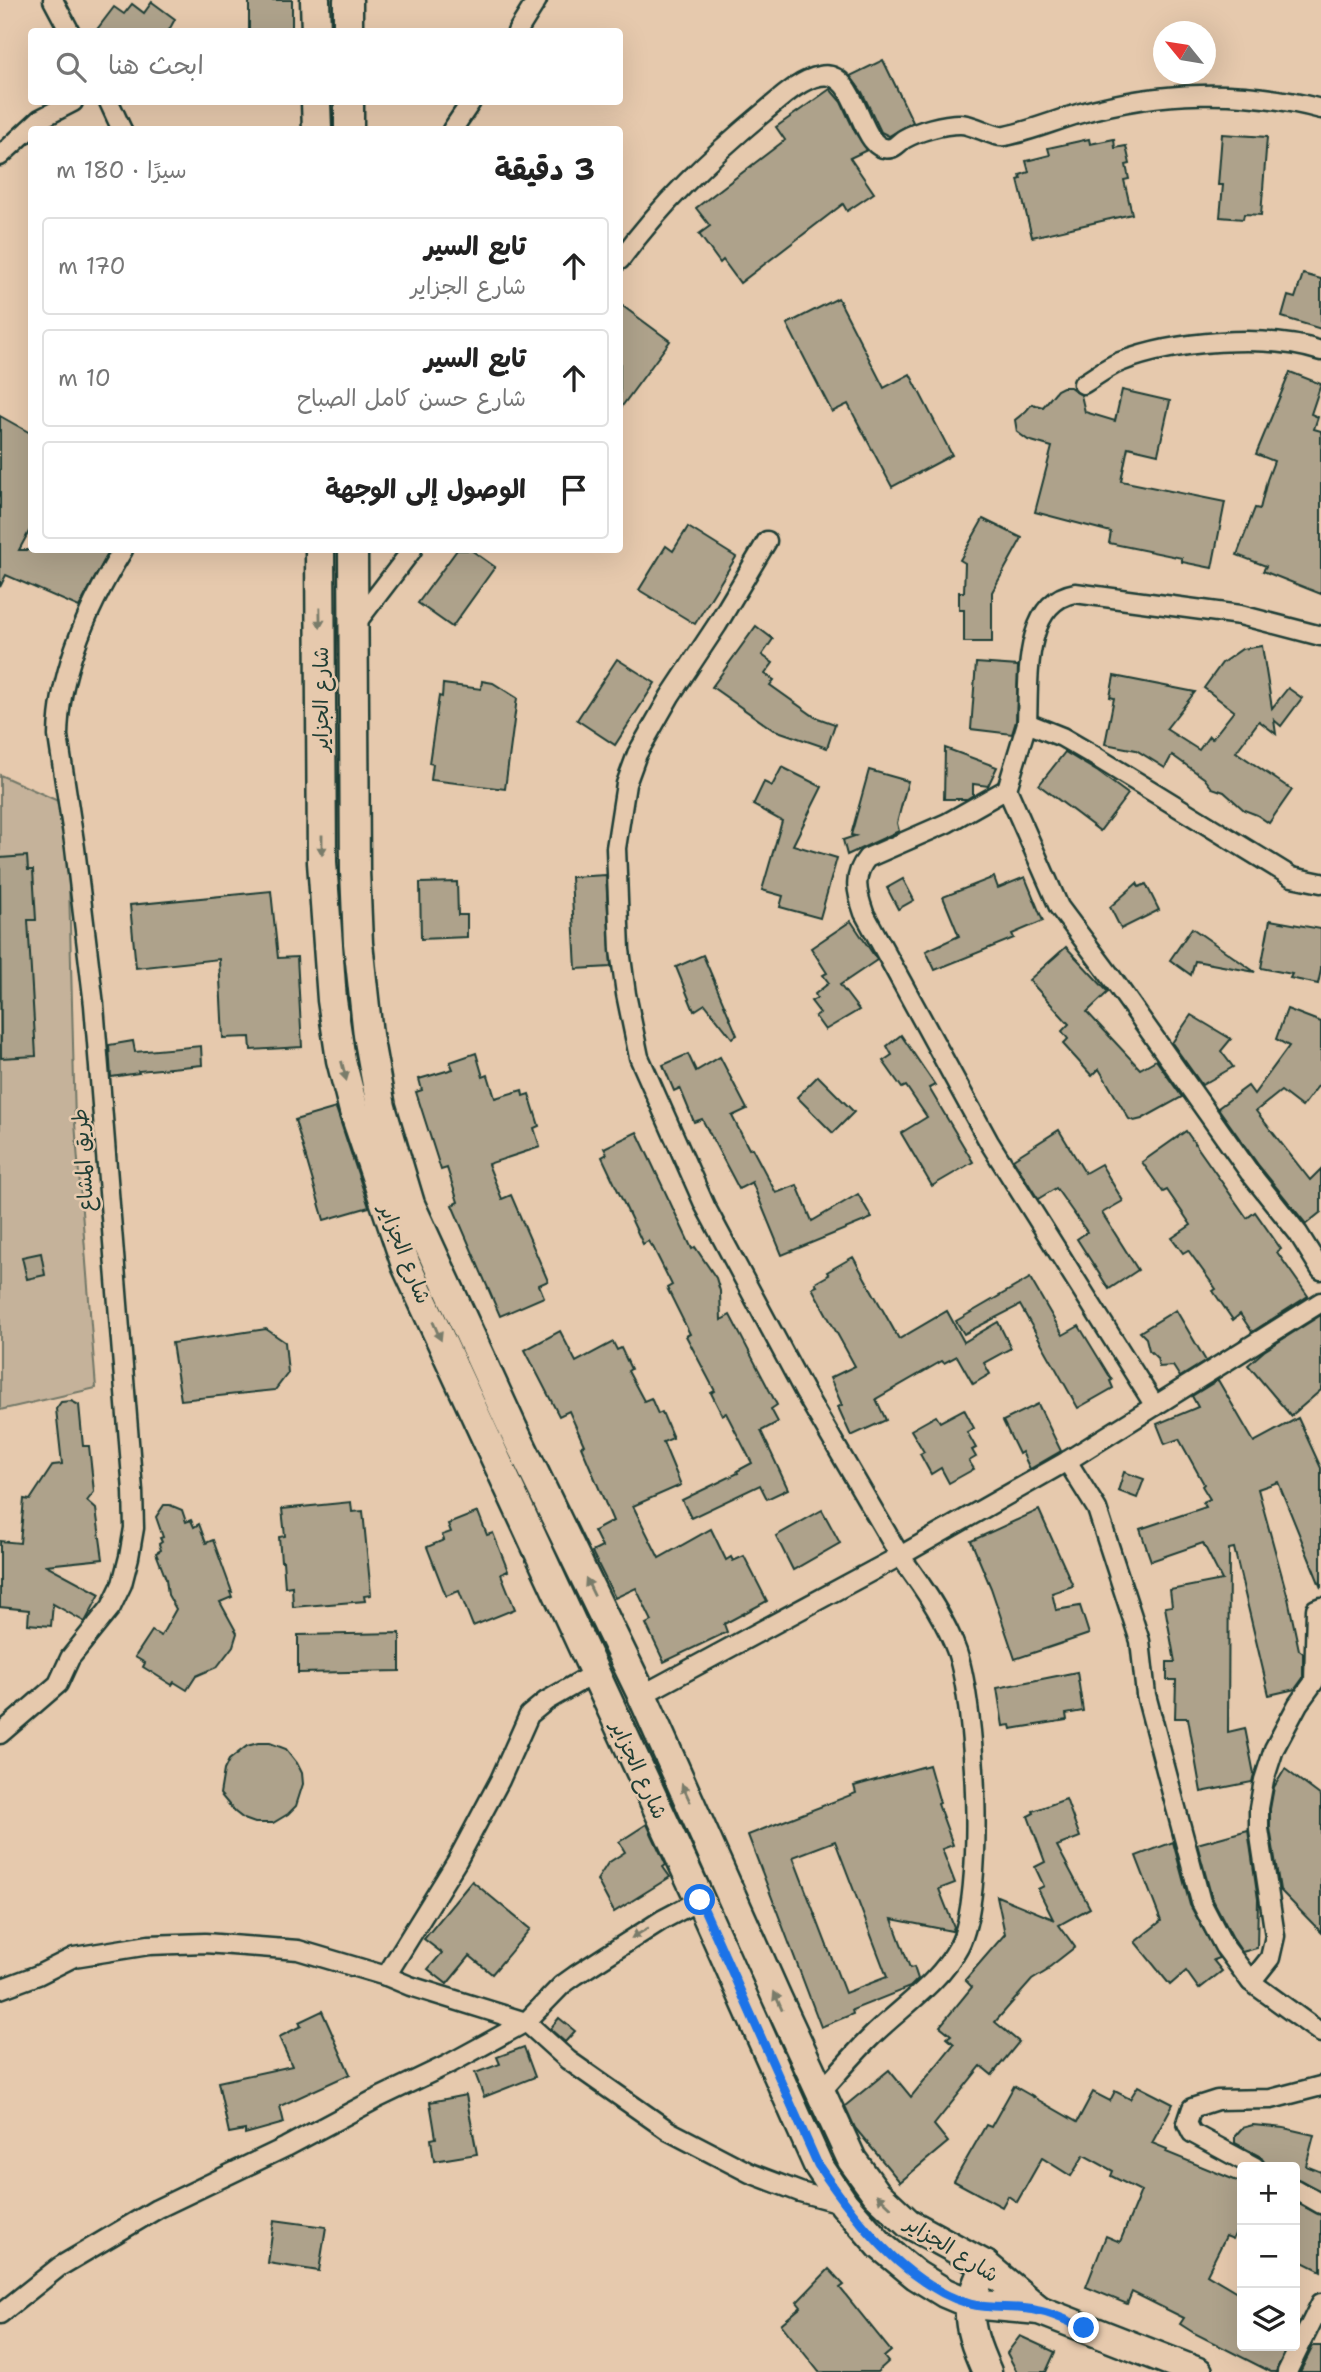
<!DOCTYPE html>
<html lang="ar">
<head>
<meta charset="utf-8">
<style>
  body { margin:0; font-family:"Shantell Sans","Playpen Sans Arabic",sans-serif; background:#f6f6f6; color:#222; direction:rtl }
  .controls { position:absolute; right:21px; bottom:21px; display:grid; overflow:hidden; border-radius:7px; box-shadow:0 7px 28px #0002 }
  .controls button { width:63px; height:63px; display:grid; place-items:center; padding:0; border:0; border-bottom:2px solid #e0e0e0; background:#fff; color:#222; font:35px sans-serif }
  .compass { position:absolute; left:1153px; top:21px; width:63px; height:63px; border-radius:50%; background:#fff; box-shadow:0 7px 28px #0002; rotate:300deg }
  .stop { position:absolute; width:21px; height:21px; margin:-16px; border:5px solid #1a73e8; border-radius:50%; background:#fff }
  .stop.end { background:#1a73e8; border-color:#fff; box-shadow:0 2px 7px #0008 }
  .list { margin:0; padding:0; list-style:none }
  h2 { display:flex; justify-content:space-between; align-items:center; height:91px; margin:0; padding:0 28px; font-size:30px }
  h2 small { font-size:23px; font-weight:400; color:#767676 }
  .list li { display:grid; grid-template-columns:46px 1fr auto; gap:21px; align-items:center; box-sizing:border-box; height:98px; margin:0 14px 14px; padding:0 14px; border:2px solid #e0e0e0; border-radius:7px }
  .list b { display:block; font-size:26px; white-space:nowrap }
  .list p { margin:0; font-size:23px; white-space:nowrap; color:#767676 }
  .list em { font-size:23px; font-style:normal; color:#767676 }
  .icon { flex:none; width:38px; height:38px; fill:none; stroke:currentColor; stroke-width:2; stroke-linecap:round; stroke-linejoin:round }
  .map { position:relative; flex:none; width:1321px; height:2372px; overflow:hidden; direction:ltr }
  .search { position:absolute; background:#fff; box-shadow:0 7px 28px #0002; left:28px; top:28px; width:595px; height:77px; display:flex; align-items:center; gap:18px; box-sizing:border-box; padding:0 24px; border-radius:7px; color:#767676; font-size:26px }
  .panel { position:absolute; background:#fff; box-shadow:0 7px 28px #0002; left:28px; top:126px; width:595px; height:427px; border-radius:7px; direction:rtl }
  .map>svg:first-child { display:block }
</style>
</head>
<body>
<div class="map">
<svg width="1321" height="2372" viewBox="0 0 1321 2372">
  <rect width="100%" height="100%" fill="#e6c9ad"/>
  <filter id="ink" filterUnits="userSpaceOnUse"><feTurbulence type="fractalNoise" baseFrequency=".0143" numOctaves="2"/><feDisplacementMap in="SourceGraphic" scale="14" xChannelSelector="R" yChannelSelector="G"/><feConvolveMatrix kernelMatrix="1 2 1 2 8 2 1 2 1" color-interpolation-filters="sRGB"/></filter>
  <g filter="url(#ink)">
    <polygon fill="#c5b29a" stroke="#727867" stroke-width="2" points="0,775 67,805 75,1123 96,1388 0,1410"/>
    <g fill="#aea28b" stroke="#1f3d34" stroke-width="2" fill-rule="evenodd">
      <rect x="249" y="0" width="43" height="32"/>
      <polygon points="152,2 175,19 168,32 95,32 114,7 124,14 132,4 144,13"/>
      <polygon points="883,60 913,122 889,136 881,132 862,92 850,76"/>
      <polygon points="830,89 841,102 855,132 867,150 850,158 874,193 847,211 843,204 740,283 723,260 720,263 699,234 710,226 696,208 785,140 776,127"/>
      <polygon points="1222,134 1267,137 1261,215 1244,214 1243,219 1220,217 1223,185 1218,185"/>
      <polygon points="1089,139 1090,144 1114,139 1115,148 1126,146 1130,164 1126,165 1129,179 1124,180 1132,214 1032,237 1018,180 1021,179 1020,175 1029,172 1026,161 1050,155 1048,148"/>
      <polygon points="1303,274 1321,279 1321,329 1282,317 1288,296 1295,298"/>
      <polygon points="838,298 884,388 910,374 952,455 892,487 848,404 832,412 787,324"/>
      <polygon points="620,304 670,341 620,409"/>
      <polygon points="1290,372 1321,384 1311,414 1318,417 1314,429 1321,431 1321,594 1263,571 1266,566 1237,555 1255,508 1260,509 1267,480 1274,461 1256,454"/>
      <polygon points="1063,387 1070,387 1081,395 1085,412 1115,421 1122,390 1170,401 1158,454 1128,447 1121,481 1225,502 1212,568 1182,562 1182,558 1109,543 1111,532 1035,512 1052,447 1028,440 1017,432 1015,420 1026,411 1032,404 1043,407 1057,390"/>
      <polygon points="0,416 32,434 32,526 19,550 110,550 79,607 6,575 0,587"/>
      <polygon points="983,519 1022,538 992,592 992,642 964,642 964,610 959,610 959,592 964,592 965,563 960,560"/>
      <polygon points="688,527 736,557 695,624 639,590 666,546 673,551"/>
      <polygon points="457,550 471,550 495,567 452,627 418,603"/>
      <polygon points="756,626 773,639 762,655 773,663 765,674 774,680 770,685 815,717 835,724 827,748 772,729 712,687"/>
      <polygon points="1262,646 1272,708 1288,688 1302,698 1281,726 1274,720 1276,734 1259,721 1236,752 1292,790 1269,823 1257,815 1244,810 1224,792 1212,788 1204,778 1172,755 1165,768 1136,750 1105,744 1114,698 1110,697 1114,676 1195,692 1166,729 1199,750 1209,736 1212,739 1234,711 1204,688 1222,663 1242,649"/>
      <polygon points="617,659 655,683 615,745 577,720"/>
      <polygon points="976,663 1018,666 1016,721 1012,734 971,729"/>
      <polygon points="482,681 493,683 517,698 505,789 431,780 433,764 429,763 439,696 442,697 443,684 481,689"/>
      <polygon points="945,748 997,767 988,786 973,784 973,795 967,799 944,799"/>
      <polygon points="1065,752 1098,772 1128,794 1100,831 1039,785"/>
      <polygon points="782,767 822,787 793,845 837,858 820,918 780,907 783,896 762,890 782,821 753,805 764,782 772,786"/>
      <polygon points="869,770 908,781 897,823 899,831 847,855 843,840 855,836 851,835"/>
      <polygon points="27,856 28,870 33,870 36,920 28,920 36,1056 1,1058 0,858"/>
      <polygon points="606,875 611,967 576,969 571,877"/>
      <polygon points="994,877 998,888 1025,877 1043,921 1012,934 1014,938 935,970 926,951 959,936 943,897"/>
      <polygon points="903,879 914,900 898,909 887,888"/>
      <polygon points="457,882 458,915 467,915 467,937 421,939 420,883"/>
      <polygon points="1137,883 1139,887 1146,884 1159,910 1121,929 1110,907"/>
      <polygon points="271,891 278,958 297,957 302,1047 251,1050 250,1037 223,1038 219,959 136,968 130,905"/>
      <polygon points="1270,920 1321,929 1321,970 1318,984 1290,978 1292,974 1261,968"/>
      <polygon points="851,921 877,960 840,985 859,1010 825,1030 815,1016 820,1013 811,1001 817,998 815,994 829,983 823,975 827,973 811,948"/>
      <polygon points="1192,928 1255,972 1195,961 1191,975 1170,960"/>
      <polygon points="1066,947 1108,992 1087,1012 1140,1069 1156,1060 1182,1097 1142,1119 1134,1121 1129,1119 1099,1069 1092,1076 1063,1044 1068,1039 1062,1031 1069,1024 1029,980"/>
      <polygon points="703,955 737,1035 732,1038 705,1004 694,1011 676,967"/>
      <polygon points="1287,1009 1321,1022 1321,1082 1302,1107 1281,1091 1256,1111 1310,1180 1321,1169 1321,1212 1306,1224 1259,1166 1218,1108 1248,1086 1254,1094 1289,1046 1276,1039"/>
      <polygon points="1191,1015 1231,1039 1221,1051 1233,1067 1202,1085 1172,1043"/>
      <polygon points="901,1035 935,1085 929,1088 973,1162 932,1186 901,1133 927,1117 906,1086 902,1088 883,1061 892,1055 887,1046"/>
      <polygon points="133,1041 135,1052 201,1046 202,1065 138,1071 139,1073 111,1077 109,1045"/>
      <polygon points="476,1053 483,1077 488,1075 495,1098 522,1090 523,1096 529,1094 539,1126 534,1128 540,1147 488,1164 502,1199 511,1195 548,1281 539,1285 544,1297 500,1316 452,1205 458,1202 447,1168 441,1170 416,1092 422,1090 419,1079 453,1069 450,1062"/>
      <polygon points="688,1054 696,1071 720,1057 747,1109 732,1116 749,1149 752,1148 776,1193 797,1185 812,1221 858,1194 872,1218 782,1255 752,1182 739,1189 702,1119 694,1122 680,1088 674,1091 663,1065"/>
      <polygon points="818,1076 854,1112 833,1133 797,1097"/>
      <polygon points="336,1108 369,1207 324,1220 295,1120"/>
      <polygon points="1059,1130 1085,1173 1101,1164 1123,1201 1102,1213 1138,1270 1109,1289 1077,1239 1087,1232 1056,1188 1038,1199 1013,1159"/>
      <polygon points="1186,1131 1247,1218 1255,1212 1281,1249 1277,1252 1308,1296 1252,1332 1240,1314 1233,1320 1213,1291 1216,1289 1188,1250 1183,1253 1172,1238 1191,1225 1167,1190 1163,1192 1142,1162"/>
      <polygon points="637,1132 692,1249 695,1247 716,1278 720,1291 721,1320 730,1315 777,1405 771,1409 778,1422 761,1431 788,1489 767,1499 760,1485 691,1518 682,1500 738,1473 737,1471 752,1463 726,1413 722,1415 711,1393 715,1391 686,1336 690,1334 667,1288 672,1285 652,1245 651,1246 648,1241 643,1244 602,1157 607,1154 604,1148"/>
      <polygon points="41,1253 45,1275 27,1279 22,1257"/>
      <polygon points="853,1257 899,1339 947,1311 964,1342 998,1322 1011,1348 984,1363 990,1374 973,1384 957,1356 944,1363 942,1361 876,1399 886,1420 851,1436 838,1407 842,1405 830,1378 855,1366 812,1288 817,1286 815,1283 829,1275 827,1272"/>
      <polygon points="1030,1278 1063,1335 1079,1326 1112,1380 1110,1381 1113,1388 1078,1408 1020,1305 964,1334 956,1321"/>
      <polygon points="1176,1310 1206,1361 1180,1377 1173,1366 1159,1367 1157,1358 1149,1350 1146,1338 1140,1332"/>
      <polygon points="1321,1315 1321,1390 1291,1416 1248,1365 1264,1351"/>
      <polygon points="266,1329 285,1342 288,1373 275,1390 181,1400 172,1343"/>
      <polygon points="560,1331 576,1362 613,1342 617,1350 621,1348 631,1369 628,1371 644,1401 651,1398 658,1414 662,1412 673,1438 663,1442 681,1485 633,1506 659,1558 711,1529 726,1560 731,1557 733,1561 744,1556 767,1601 724,1624 727,1632 664,1662 646,1624 652,1621 636,1588 615,1598 592,1552 602,1547 594,1531 613,1521 581,1446 584,1445 569,1411 559,1416 525,1350"/>
      <polygon points="1218,1380 1254,1442 1298,1418 1321,1468 1321,1588 1278,1482 1258,1489 1288,1598 1299,1650 1303,1653 1303,1678 1295,1689 1269,1695 1234,1548 1229,1549 1228,1732 1245,1728 1254,1774 1252,1782 1201,1792 1188,1718 1175,1718 1176,1680 1167,1680 1167,1662 1175,1662 1165,1607 1172,1606 1170,1590 1222,1580 1203,1543 1151,1561 1140,1529 1206,1507 1203,1502 1210,1499 1202,1486 1204,1484 1179,1439 1165,1444 1157,1424 1198,1407 1192,1396"/>
      <polygon points="71,1401 79,1405 83,1446 89,1446 94,1492 87,1501 96,1509 103,1559 46,1565 100,1594 85,1622 53,1604 51,1626 28,1624 29,1610 0,1607 0,1541 20,1543 24,1499 30,1500 53,1465 62,1464 56,1409 61,1402"/>
      <polygon points="1038,1404 1061,1451 1030,1469 1022,1452 1019,1454 1003,1421"/>
      <polygon points="964,1409 974,1428 967,1432 976,1448 972,1450 976,1457 969,1461 974,1469 949,1483 941,1468 931,1474 920,1454 924,1452 911,1430 936,1416 940,1422"/>
      <polygon points="1124,1472 1144,1479 1137,1498 1118,1491"/>
      <polygon points="351,1502 352,1512 363,1511 371,1595 364,1596 365,1601 293,1607 292,1586 285,1587 283,1561 281,1561 279,1537 285,1536 282,1509"/>
      <polygon points="164,1505 170,1505 182,1510 186,1522 191,1520 194,1527 199,1524 206,1543 213,1540 232,1592 230,1592 232,1597 220,1602 237,1633 233,1646 217,1667 196,1676 187,1690 174,1682 172,1685 143,1667 145,1663 135,1657 152,1631 161,1636 176,1609 168,1595 166,1579 156,1553 161,1550 159,1544 162,1542 160,1538 163,1537 156,1517"/>
      <polygon points="822,1510 840,1543 793,1570 776,1536"/>
      <polygon points="1039,1510 1073,1586 1052,1593 1056,1610 1080,1606 1089,1634 1015,1659 991,1588 971,1541"/>
      <polygon points="478,1512 487,1535 493,1533 508,1571 501,1574 515,1609 473,1626 459,1591 446,1596 427,1547 444,1540 442,1535 451,1532 448,1524"/>
      <polygon points="400,1633 400,1671 298,1673 298,1635"/>
      <polygon points="1077,1672 1083,1711 1066,1714 1067,1720 1011,1729 1010,1725 1003,1726 997,1688"/>
      <polygon points="258,1743 270,1743 286,1749 297,1763 302,1773 303,1784 296,1806 288,1814 273,1823 255,1823 244,1819 235,1812 220,1794 224,1770 229,1760 247,1746"/>
      <path d="M929,1765l11,38 -2,1 15,41 -11,4 13,34 -16,6 15,38 -2,4 -60,-12 18,49 4,-1 4,12 -8,8 -58,23 1,4 -32,13 -73,-192 108,-42 -2,-7zM835,1841l52,136 -42,16 -52,-136z"/>
      <polygon points="1285,1769 1321,1796 1321,1932 1280,1890 1270,1828 1270,1809 1274,1787"/>
      <polygon points="1066,1799 1080,1837 1057,1846 1090,1908 1059,1925 1075,1947 1047,1969 1048,1970 1032,1980 995,2022 1019,2042 992,2075 981,2066 934,2125 948,2142 900,2182 855,2128 845,2106 889,2070 911,2097 954,2044 947,2038 951,2035 940,2026 972,1987 965,1980 1005,1934 997,1896 1053,1919 1038,1889 1044,1886 1035,1867 1045,1862 1028,1816 1034,1813 1033,1811"/>
      <polygon points="647,1824 666,1865 663,1867 670,1877 614,1912 597,1880 608,1863 625,1852 619,1842"/>
      <polygon points="1248,1830 1258,1899 1257,1948 1242,1952 1234,1940 1212,1898 1197,1844"/>
      <polygon points="1173,1842 1190,1905 1219,1958 1213,1960 1222,1971 1199,1989 1186,1971 1170,1985 1135,1942 1161,1921 1136,1856"/>
      <polygon points="472,1881 530,1929 492,1974 470,1956 447,1984 428,1969 442,1953 424,1939"/>
      <polygon points="322,2011 350,2074 280,2106 284,2123 245,2134 245,2130 229,2133 218,2082 292,2066 279,2037 301,2026 299,2022"/>
      <polygon points="559,2018 575,2031 565,2042 550,2029"/>
      <polygon points="524,2047 535,2077 484,2097 475,2073 500,2064 497,2057"/>
      <polygon points="1014,2086 1077,2122 1093,2092 1110,2101 1115,2091 1130,2099 1138,2086 1173,2104 1152,2143 1167,2149 1166,2152 1242,2183 1242,2217 1233,2239 1226,2236 1207,2274 1242,2295 1242,2346 1287,2346 1276,2372 1271,2372 1194,2333 1180,2324 1184,2318 1132,2292 1127,2304 1086,2287 1106,2236 1120,2242 1141,2191 1111,2176 1113,2171 1084,2155 1071,2176 1042,2158 1017,2202 1008,2196 1002,2207 954,2181 986,2125 991,2127"/>
      <polygon points="466,2095 477,2154 434,2161 431,2139 436,2138 430,2102"/>
      <polygon points="1253,2125 1284,2128 1314,2135 1306,2166 1321,2172 1321,2191 1295,2178 1295,2167 1266,2167 1261,2157 1235,2143 1235,2136 1242,2128"/>
      <polygon points="1295,2202 1321,2215 1321,2271 1295,2258"/>
      <polygon points="274,2220 326,2227 319,2271 268,2263"/>
      <polygon points="829,2269 844,2285 840,2288 891,2351 884,2357 888,2362 877,2372 819,2372 781,2324 801,2307 797,2302"/>
      <polygon points="1020,2336 1055,2352 1046,2372 1017,2372 1007,2353"/>
      <polygon points="1313,2346 1321,2346 1321,2372 1300,2372"/>
    </g>
    <g fill="none" stroke-linecap="round" stroke-linejoin="round">
      <g stroke="#1f3d34" stroke-width="23">
        <g id="minor">
          <polyline points="53,0 70,32"/>
          <polyline points="517,32 537,0"/>
          <polyline points="109,102 122,130"/>
          <polyline points="452,130 471,102"/>
          <polyline points="0,156 40,119 73,102"/>
          <path d="M620,260c42,-57 89,-102 143,-147 17,-14 36,-33 57,-37 40,-9 38,80 71,72 5,-1 8,-6 13,-9 14,-8 39,-15 56,-15 14,0 34,14 45,12 26,-5 51,-16 76,-23 77,-22 162,-25 240,-4"/>
          <path d="M1083,384c12,-7 24,-17 37,-22 55,-21 144,-29 201,-11"/>
          <path d="M767,541l-50,84 -47,71 -33,58 -11,30 -10,64 4,102 6,44 13,63 66,149 100,187 95,163c22,29 45,62 57,96 19,56 29,243 2,294 -20,38 -59,62 -89,92 -17,17 -33,36 -50,55"/>
          <polyline points="353,627 412,550"/>
          <path d="M1027,723c2,-39 -5,-121 48,-130l165,22 81,21"/>
          <path d="M1007,789l-60,34 -80,35c-15,18 -10,35 -3,55l125,229 166,264"/>
          <polyline points="1321,883 1292,877 1093,755 1062,737 1027,723 1007,789 1059,907 1112,978 1250,1173 1298,1233 1321,1270"/>
          <polyline points="1067,1461 1097,1509 1140,1641 1146,1695 1201,1902 1224,1946 1251,1982 1321,2033"/>
          <polyline points="642,1695 900,1556 1067,1461 1321,1302"/>
          <path d="M0,1734l58,-50 12,-26 41,-51 11,-23 7,-27 5,-29 -1,-37 -39,-486 -19,-157 -17,-112c1,-66 31,-131 65,-186"/>
          <polyline points="386,1976 457,1861 500,1780 529,1715 546,1701 593,1674"/>
          <polyline points="1251,1982 1270,1958 1275,1936 1259,1829 1259,1808 1264,1780 1274,1749 1298,1704 1314,1682 1316,1609 1321,1607"/>
          <polyline points="0,1989 38,1975 74,1957 149,1945 205,1943 298,1950 386,1976 410,1986 526,2022 568,2060 669,2131 750,2173 800,2192 844,2204"/>
          <polyline points="1255,2167 1192,2133 1187,2123 1192,2108 1217,2100 1271,2099 1321,2086"/>
          <polyline points="1295,2189 1321,2204"/>
          <polyline points="0,2314 59,2267 157,2209 286,2147 374,2100 449,2064 526,2022 562,1985 576,1975 662,1920 700,1900"/>
          <polyline points="1287,2372 1321,2303"/>
        </g>
      </g>
      <g stroke="#1f3d34" stroke-width="33">
        <g id="primary">
          <polyline points="315,0 316,32"/>
          <polyline points="348,0 348,32"/>
          <polyline points="316,102 317,130"/>
          <polyline points="349,102 349,130"/>
          <polyline points="320,550 322,862 332,1000 341,1060 354,1111 406,1265 700,1900 818,2165 844,2204 881,2246 916,2275 945,2293 971,2304 1039,2310 1198,2372"/>
          <polyline points="353,550 355,871 358,943 368,1035 381,1107 410,1204 513,1429 642,1695 777,1998 852,2160 876,2193 908,2223 985,2265 1039,2310"/>
          <path d="M985,2265c-5,12 -11,25 -14,37 -5,22 7,50 16,70"/>
        </g>
      </g>
      <use href="#minor" stroke="#e6c9ad" stroke-width="18"/>
      <use href="#primary" stroke="#e6c9ad" stroke-width="28"/>
    </g>
    <defs><path id="oneway-solid" d="M-6-.8H1V-3.2L6.5 0L1 3.2V.8H-6Z" transform="scale(1.75)"/></defs>
    <g fill="#797c6a">
      <use href="#oneway-solid" transform="translate(320 618) rotate(89)"/>
      <use href="#oneway-solid" transform="translate(322 845) rotate(90)"/>
      <use href="#oneway-solid" transform="translate(344 1071) rotate(76)"/>
      <use href="#oneway-solid" transform="translate(437 1331) rotate(66)"/>
      <use href="#oneway-solid" transform="translate(590 1587) rotate(-116)"/>
      <use href="#oneway-solid" transform="translate(686 1793) rotate(-115)"/>
      <use href="#oneway-solid" transform="translate(640 1933) rotate(149)"/>
      <use href="#oneway-solid" transform="translate(778 2001) rotate(-114)"/>
      <use href="#oneway-solid" transform="translate(884 2201) rotate(-137)"/>
    </g>
  </g>
  <g fill="none" stroke-linecap="round" stroke-linejoin="round" filter="url(#ink)">
    <path stroke="#1a73e8" stroke-width="9" d="M700,1900l118,265c36,53 87,120 152,139 22,6 47,1 69,7 16,3 31,11 45,17"/>
  </g>
  <g text-anchor="middle" dominant-baseline="central" stroke-width="5" stroke-linejoin="round" paint-order="stroke">
    <g font-size="21" fill="#1f3d34" stroke="#e6c9ad">
      <text transform="translate(321 699) rotate(-90)">شارع الجزاير</text>
      <text transform="translate(83 1160) rotate(-94)">طريق المشاع</text>
      <text transform="translate(405 1254) rotate(68)">شارع الجزاير</text>
      <text transform="translate(639 1770) rotate(65)">شارع الجزاير</text>
      <text transform="translate(952 2249) rotate(32)">شارع الجزاير</text>
    </g>
  </g>
</svg>
<div class="controls">
<button>+</button>
<button>−</button>
<button><svg class="icon" aria-label="layers" viewBox="0 0 24 24"><path d="M12 4l9 5-9 5-9-5zM3 14l9 5 9-5"/></svg></button>
</div>
<svg class="compass" viewBox="-18 -18 36 36"><path d="M0-13l5 13h-10z" fill="#e53935"/><path d="M0 13l5-13h-10z" fill="#767676"/></svg>
<div class="stop" style="left:700px;top:1900px"></div>
<div class="stop end" style="left:1084px;top:2328px"></div>
<div class="search"><svg class="icon" aria-label="search" viewBox="0 0 24 24"><circle cx="10" cy="10" r="6"/><path d="M15 15l6 6"/></svg>ابحث هنا</div>
<section class="panel">
<h2>3 دقيقة<small>سيرًا · 180 m</small></h2>
<ul class="list">
<li><svg class="icon" aria-label="ahead" viewBox="0 0 24 24"><path d="M12 20V5M6 11l6-6 6 6"/></svg><div><b>تابع السير</b><p>شارع الجزاير</p></div><em>170 m</em></li>
<li><svg class="icon" aria-label="ahead" viewBox="0 0 24 24"><path d="M12 20V5M6 11l6-6 6 6"/></svg><div><b>تابع السير</b><p>شارع حسن كامل الصباح</p></div><em>10 m</em></li>
<li><svg class="icon" aria-label="arrive" viewBox="0 0 24 24"><path d="M6 21V4h12l-3 4 3 4H6"/></svg><div><b>الوصول إلى الوجهة</b></div></li>
</ul>
</section>
</div>
</body>
</html>
